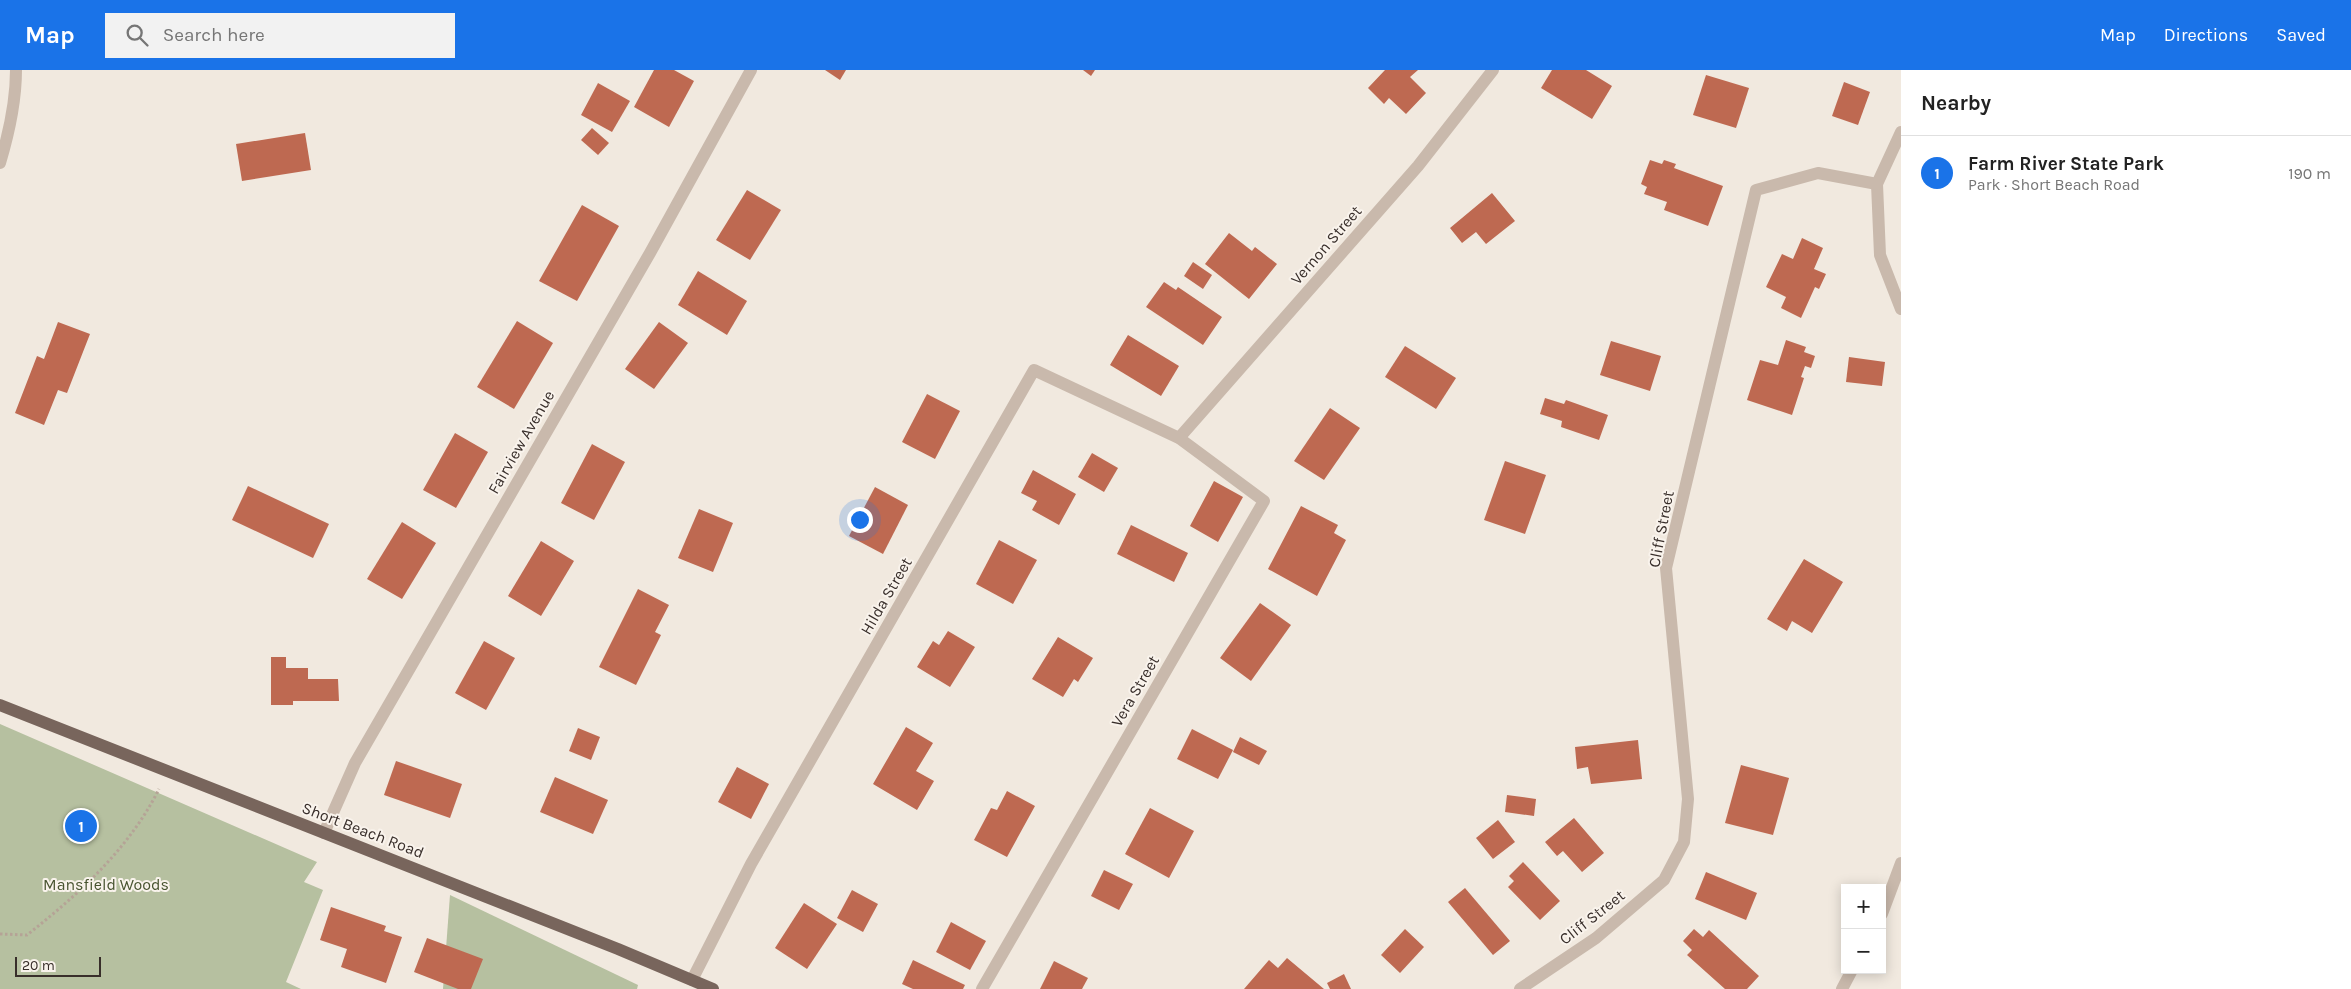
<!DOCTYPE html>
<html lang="en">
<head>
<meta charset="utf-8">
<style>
  body { margin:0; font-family:Karla,sans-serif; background:#f2f2f2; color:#222 }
  .controls { position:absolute; right:15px; bottom:15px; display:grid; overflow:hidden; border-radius:0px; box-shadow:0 2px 12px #0003 }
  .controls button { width:45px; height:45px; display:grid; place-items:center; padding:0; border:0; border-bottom:1px solid #e0e0e0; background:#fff; color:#222; font:25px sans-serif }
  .scale { position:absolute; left:15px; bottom:12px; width:86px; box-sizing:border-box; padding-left:5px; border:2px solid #382e2a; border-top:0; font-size:14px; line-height:18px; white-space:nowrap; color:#382e2a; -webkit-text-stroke:4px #f9f3ec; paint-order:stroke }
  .you { position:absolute; left:859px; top:449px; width:18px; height:18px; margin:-12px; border:4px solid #fff; border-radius:50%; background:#1a73e8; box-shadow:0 0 0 8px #1a73e833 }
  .badge { display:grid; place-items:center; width:32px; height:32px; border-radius:50%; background:#1a73e8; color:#fff; font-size:16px; font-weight:700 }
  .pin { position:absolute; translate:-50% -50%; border:2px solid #fff; box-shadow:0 1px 5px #0006 }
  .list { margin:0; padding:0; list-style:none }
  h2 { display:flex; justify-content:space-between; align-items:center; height:65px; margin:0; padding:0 20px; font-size:21px }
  h2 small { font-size:16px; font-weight:400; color:#767676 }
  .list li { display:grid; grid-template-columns:32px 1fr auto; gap:15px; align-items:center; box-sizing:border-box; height:75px; padding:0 20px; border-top:1px solid #e0e0e0 }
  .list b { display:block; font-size:19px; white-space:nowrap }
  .list p { margin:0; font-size:16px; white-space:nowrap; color:#767676 }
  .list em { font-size:16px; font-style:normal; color:#767676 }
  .icon { flex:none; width:28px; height:28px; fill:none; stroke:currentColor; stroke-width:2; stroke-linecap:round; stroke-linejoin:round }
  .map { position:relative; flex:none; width:1901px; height:919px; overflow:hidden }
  header { display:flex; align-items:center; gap:30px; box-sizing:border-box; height:70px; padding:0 25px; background:#1a73e8; color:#fff }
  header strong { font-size:24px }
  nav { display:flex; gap:28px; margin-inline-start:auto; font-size:18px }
  .search { width:350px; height:45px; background:#f2f2f2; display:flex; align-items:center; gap:12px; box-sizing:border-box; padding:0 18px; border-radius:0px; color:#767676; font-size:19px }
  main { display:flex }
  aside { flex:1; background:#fff }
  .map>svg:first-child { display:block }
</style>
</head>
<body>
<header>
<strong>Map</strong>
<div class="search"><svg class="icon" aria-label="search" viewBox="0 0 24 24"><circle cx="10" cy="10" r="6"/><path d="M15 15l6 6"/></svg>Search here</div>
<nav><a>Map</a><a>Directions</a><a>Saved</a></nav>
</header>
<main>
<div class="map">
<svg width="1901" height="919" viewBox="0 0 1901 919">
  <rect width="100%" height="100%" fill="#f1e9df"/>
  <g fill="#b6c0a0">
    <polygon points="0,654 317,792 304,812 323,820 286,912 301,919 0,919"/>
    <polygon points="450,825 638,915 637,919 443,919"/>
  </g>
  <g fill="#be6951">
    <polygon points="654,0 674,0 694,11 669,57 634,37"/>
    <polygon points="825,0 846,0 840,10"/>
    <polygon points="1083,0 1095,0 1091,6"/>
    <polygon points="1385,0 1418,0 1410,7 1426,23 1406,44 1389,28 1384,34 1368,18"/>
    <polygon points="1552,0 1586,0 1612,16 1592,49 1541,18"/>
    <polygon points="1706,5 1749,18 1736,58 1693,45"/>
    <polygon points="1844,12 1870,22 1858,55 1832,46"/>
    <polygon points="598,13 630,31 612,62 581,45"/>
    <polygon points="592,58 609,73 598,85 581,70"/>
    <polygon points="305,63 311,100 242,111 236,74"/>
    <polygon points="1650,90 1662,94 1664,90 1676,94 1674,98 1723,116 1708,156 1664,140 1667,132 1644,124 1647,117 1641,114"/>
    <polygon points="747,120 781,140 750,190 716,170"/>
    <polygon points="1492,123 1515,151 1486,174 1476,162 1462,173 1450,158"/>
    <polygon points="582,135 619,156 577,231 539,211"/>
    <polygon points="1229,163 1252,181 1255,177 1277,194 1249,229 1205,194"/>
    <polygon points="1802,168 1823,178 1814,199 1826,204 1819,219 1815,217 1801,248 1781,238 1786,227 1766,217 1782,184 1793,189"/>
    <polygon points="1193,192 1212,205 1203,219 1184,206"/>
    <polygon points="698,201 747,231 727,265 678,235"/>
    <polygon points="1164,212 1176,220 1178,217 1222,247 1203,275 1146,237"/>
    <polygon points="517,251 553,273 514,339 477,317"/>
    <polygon points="58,252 90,264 67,323 58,320 44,355 15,343 37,286 44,289"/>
    <polygon points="659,252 688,273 654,319 625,299"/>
    <polygon points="1128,265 1179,296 1161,326 1110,295"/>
    <polygon points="1786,270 1806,277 1804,282 1815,286 1811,298 1805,296 1801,307 1804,308 1792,345 1747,330 1760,290 1778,295"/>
    <polygon points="1611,271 1661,286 1650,321 1600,305"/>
    <polygon points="1405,276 1456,308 1436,339 1385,307"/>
    <polygon points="1849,287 1885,292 1882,316 1846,312"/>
    <polygon points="927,324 960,341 935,389 902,372"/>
    <polygon points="1545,328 1564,334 1566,330 1608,345 1599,370 1561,357 1562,351 1540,344"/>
    <polygon points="1330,338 1360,358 1324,410 1294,391"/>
    <polygon points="455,363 488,382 456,438 423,420"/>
    <polygon points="592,374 625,392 594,450 561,433"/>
    <polygon points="1092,383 1118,398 1104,422 1078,407"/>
    <polygon points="1505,391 1546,405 1525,464 1484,450"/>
    <polygon points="1033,400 1076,424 1059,455 1032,440 1037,431 1021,423"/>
    <polygon points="1214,411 1243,427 1218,472 1190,456"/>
    <polygon points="248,416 329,454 313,488 232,450"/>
    <polygon points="875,417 908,435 883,484 849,466"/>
    <polygon points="1301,436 1338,455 1334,463 1346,470 1317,526 1268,499"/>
    <polygon points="699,439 733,453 713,502 678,488"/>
    <polygon points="402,452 436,473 402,529 367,509"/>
    <polygon points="1131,455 1188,483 1174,512 1117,484"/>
    <polygon points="999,470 1037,490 1013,534 976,514"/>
    <polygon points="541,471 574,491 541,546 508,526"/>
    <polygon points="1804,489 1843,512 1812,563 1792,551 1787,561 1767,549"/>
    <polygon points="638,519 669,535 655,562 661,565 636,615 599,597"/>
    <polygon points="1260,533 1291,555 1251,611 1220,588"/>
    <polygon points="948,561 975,577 950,617 917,597 933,571 939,575"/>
    <polygon points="1058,567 1093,588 1078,612 1074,609 1063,627 1032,609"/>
    <polygon points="484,571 515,588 486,640 455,623"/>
    <polygon points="271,587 286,587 286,598 308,598 308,609 338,609 339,631 293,631 293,635 271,635"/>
    <polygon points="906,657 933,673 916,701 934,711 917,740 873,714"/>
    <polygon points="578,658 600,667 591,690 569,681"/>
    <polygon points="1192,659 1233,680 1218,709 1177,689"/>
    <polygon points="1240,667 1267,681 1259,695 1233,682"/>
    <polygon points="1638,670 1642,709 1591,714 1588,697 1577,699 1575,677"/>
    <polygon points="396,691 462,714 450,748 384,725"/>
    <polygon points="1741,695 1789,708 1773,765 1725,753"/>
    <polygon points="737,697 769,714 751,749 718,732"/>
    <polygon points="555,707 608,730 593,764 540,742"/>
    <polygon points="1007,721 1035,736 1007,787 974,770 991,738 997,740"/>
    <polygon points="1507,725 1536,729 1534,746 1505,742"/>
    <polygon points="1150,738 1194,761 1169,808 1125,784"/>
    <polygon points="1574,748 1604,783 1582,802 1563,781 1557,786 1545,772"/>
    <polygon points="1498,750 1515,772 1493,789 1476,768"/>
    <polygon points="1523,792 1560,831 1540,850 1508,817 1514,811 1509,806"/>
    <polygon points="1104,800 1133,814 1119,840 1091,826"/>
    <polygon points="1706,802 1757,823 1746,850 1695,829"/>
    <polygon points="1465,818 1510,871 1493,885 1448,832"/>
    <polygon points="852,820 878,834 863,862 837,848"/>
    <polygon points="804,833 837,854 807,899 775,878"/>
    <polygon points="331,837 386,856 384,861 402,867 386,913 341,897 347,879 320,870"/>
    <polygon points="951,852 986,871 970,900 936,882"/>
    <polygon points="1405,859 1424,877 1400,903 1381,885"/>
    <polygon points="1694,859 1703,867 1709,860 1759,906 1747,919 1725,919 1687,885 1692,880 1683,871"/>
    <polygon points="427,868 483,889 471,919 458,919 414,902"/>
    <polygon points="1287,888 1324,919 1244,919 1269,890 1278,898"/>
    <polygon points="913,890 965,915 963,919 913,919 902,914"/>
    <polygon points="1054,891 1088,908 1082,919 1040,919"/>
    <polygon points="1344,904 1351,919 1330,919 1327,913"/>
  </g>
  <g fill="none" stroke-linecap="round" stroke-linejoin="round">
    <path stroke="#b5a396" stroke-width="3" stroke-dasharray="2.5 2.5" stroke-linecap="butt" d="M0,864l27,1c52,-41 102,-86 132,-146"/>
    <g stroke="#c9b9ac" stroke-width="12">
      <polyline points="1901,62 1877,114 1880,185 1901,239"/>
      <path d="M0,93c9,-30 16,-62 16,-93"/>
      <polyline points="1179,368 1418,96 1493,0"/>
      <polyline points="324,763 355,693 650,183 751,0"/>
      <polyline points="1882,844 1901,793"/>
      <polyline points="692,910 751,794 1034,300 1179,368 1264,431 982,919"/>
      <polyline points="1520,919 1596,868 1664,810 1684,772 1688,729 1666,498 1756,120 1818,103 1877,114"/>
      <polyline points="1842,919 1852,900"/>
    </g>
    <polyline stroke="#78655c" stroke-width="12" points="0,635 618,879 713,919"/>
  </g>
  <g text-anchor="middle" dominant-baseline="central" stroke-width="4" stroke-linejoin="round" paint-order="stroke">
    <g font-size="16" fill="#382e2a" stroke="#f9f3ec">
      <text transform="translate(1326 175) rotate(-49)">Vernon Street</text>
      <text transform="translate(521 372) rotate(-60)">Fairview Avenue</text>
      <text transform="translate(1661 459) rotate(-79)">Cliff Street</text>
      <text transform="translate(886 526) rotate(-60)">Hilda Street</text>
      <text transform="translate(1135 621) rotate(-60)">Vera Street</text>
      <text transform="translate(363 760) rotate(21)">Short Beach Road</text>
      <text transform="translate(1592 847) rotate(-38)">Cliff Street</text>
    </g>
    <g font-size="16" fill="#485430" stroke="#f9f3ec">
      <text x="106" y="814">Mansfield Woods</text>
    </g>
  </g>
</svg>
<div class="controls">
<button>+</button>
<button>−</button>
</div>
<div class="scale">20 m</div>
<div class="you"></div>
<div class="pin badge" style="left:81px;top:756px">1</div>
</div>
<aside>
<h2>Nearby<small></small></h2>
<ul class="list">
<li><span class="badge">1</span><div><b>Farm River State Park</b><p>Park · Short Beach Road</p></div><em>190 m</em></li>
</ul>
</aside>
</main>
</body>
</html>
